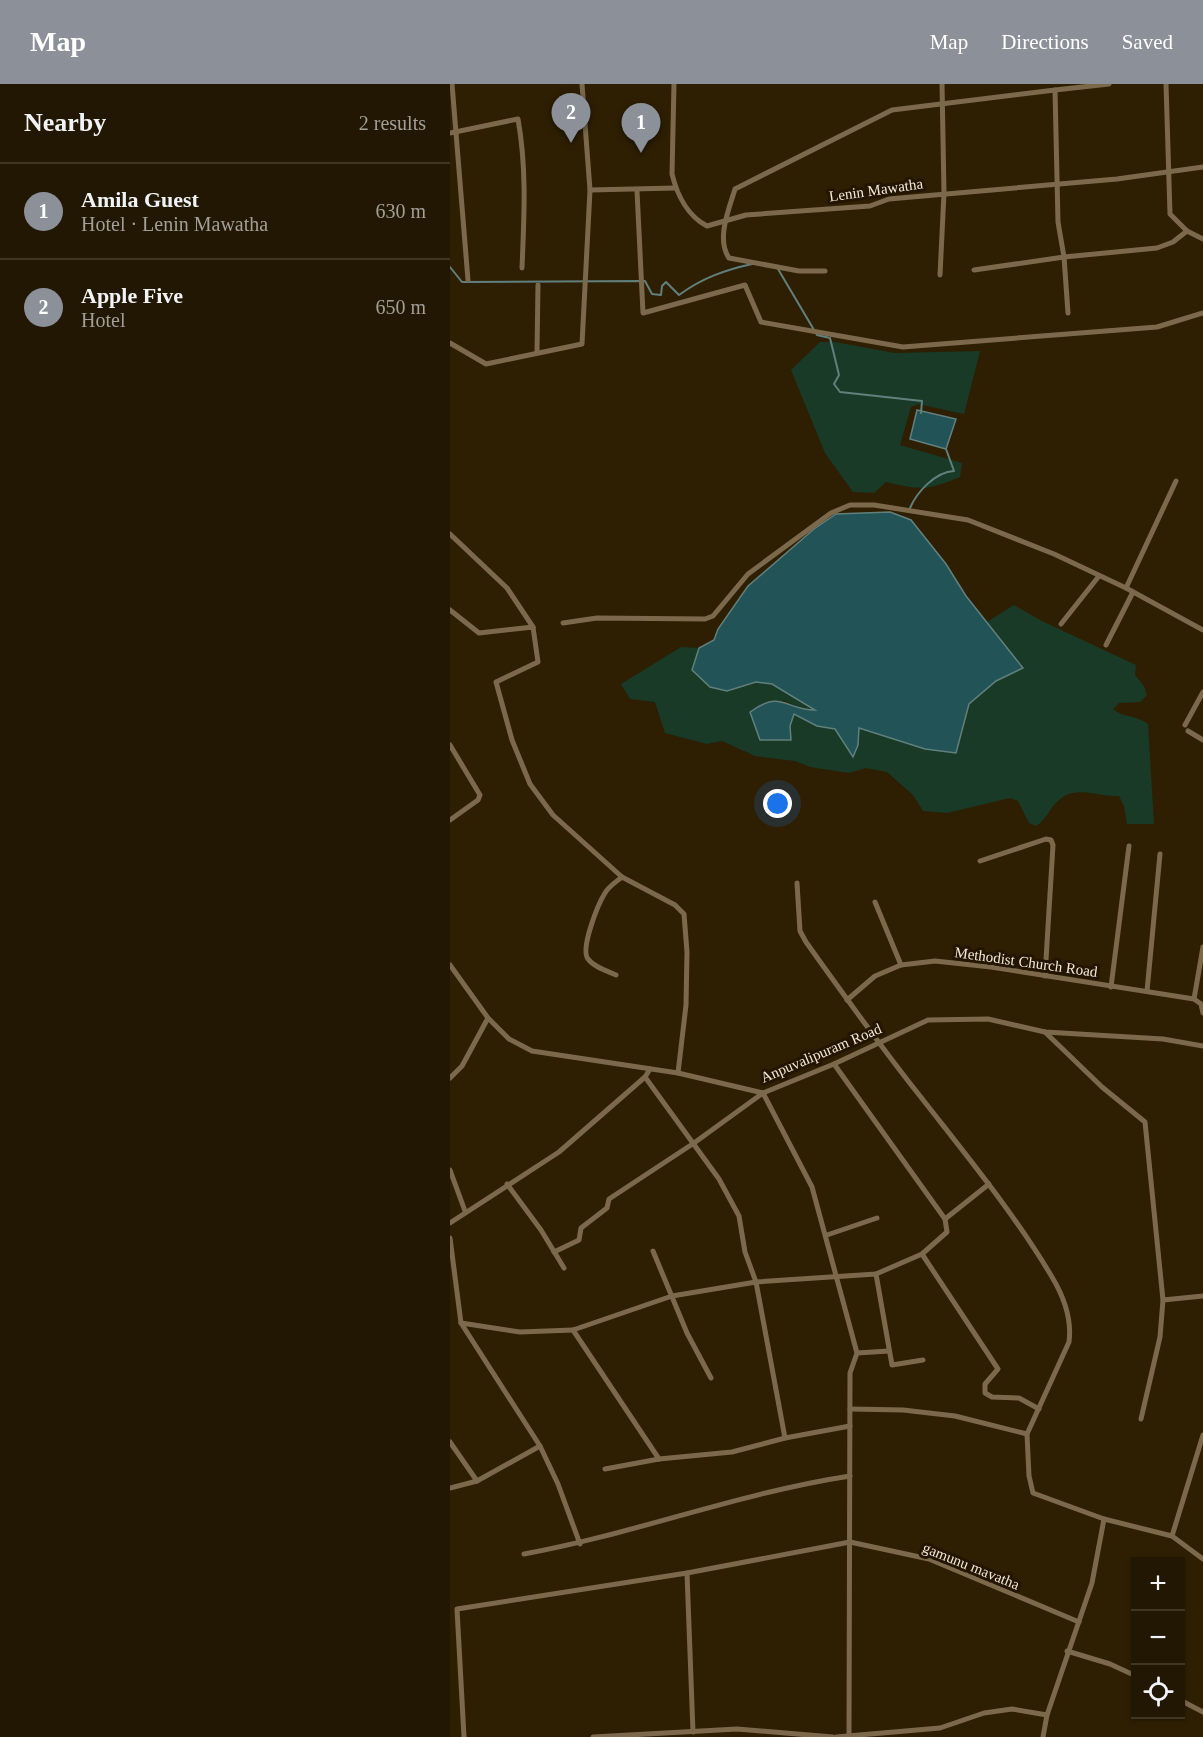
<!DOCTYPE html>
<html lang="en">
<head>
<meta charset="utf-8">
<style>
  body { margin:0; font-family:"Times New Roman",serif; background:#2e2411; color:#f1f3f6 }
  .controls { position:absolute; right:18px; bottom:18px; display:grid; overflow:hidden; border-radius:0px; box-shadow:0 2px 4px #0004 }
  .controls button { width:54px; height:54px; display:grid; place-items:center; padding:0; border:0; border-bottom:2px solid #3f3624; background:#221702; color:#f1f3f6; font:30px sans-serif }
  .you { position:absolute; left:328px; top:720px; width:21px; height:21px; margin:-15px; border:4px solid #fff; border-radius:50%; background:#1a73e8; box-shadow:0 0 0 9px #1a73e833 }
  .badge { display:grid; place-items:center; width:39px; height:39px; border-radius:50%; background:#8c9099; color:#fff; font-size:20px; font-weight:700 }
  .pin { position:absolute; translate:-50% -50px; filter:drop-shadow(0 2px 3px #0008) }
  .pin::after { content:''; position:absolute; top:32px; width:21px; height:18px; background:inherit; clip-path:polygon(0 0,100% 0,50% 100%) }
  .list { margin:0; padding:0; list-style:none }
  h2 { display:flex; justify-content:space-between; align-items:center; height:78px; margin:0; padding:0 24px; font-size:26px }
  h2 small { font-size:20px; font-weight:400; color:#a29f99 }
  .list li { display:grid; grid-template-columns:39px 1fr auto; gap:18px; align-items:center; box-sizing:border-box; height:96px; padding:0 24px; border-top:2px solid #3f3624 }
  .list b { display:block; font-size:22px; white-space:nowrap }
  .list p { margin:0; font-size:20px; white-space:nowrap; color:#a29f99 }
  .list em { font-size:20px; font-style:normal; color:#a29f99 }
  .icon { flex:none; width:33px; height:33px; fill:none; stroke:currentColor; stroke-width:2; stroke-linecap:round; stroke-linejoin:round }
  .map { position:relative; flex:none; width:753px; height:1653px; overflow:hidden }
  header { display:flex; align-items:center; gap:36px; box-sizing:border-box; height:84px; padding:0 30px; background:#8c9099; color:#fff }
  header strong { font-size:28px }
  nav { display:flex; gap:33px; margin-inline-start:auto; font-size:21px }
  main { display:flex }
  aside { flex:1; background:#221702 }
  .map>svg:first-child { display:block }
</style>
</head>
<body>
<header>
<strong>Map</strong>
<nav><a>Map</a><a>Directions</a><a>Saved</a></nav>
</header>
<main>
<aside>
<h2>Nearby<small>2 results</small></h2>
<ul class="list">
<li><span class="badge">1</span><div><b>Amila Guest</b><p>Hotel · Lenin Mawatha</p></div><em>630 m</em></li>
<li><span class="badge">2</span><div><b>Apple Five</b><p>Hotel</p></div><em>650 m</em></li>
</ul>
</aside>
<div class="map">
<svg width="753" height="1653" viewBox="0 0 753 1653">
  <rect width="100%" height="100%" fill="#2e1f02"/>
  <g fill="#183a27">
    <path d="M370,258h15l60,11 85,-2 -16,63 -46,-10 -7,3 -11,38 62,18 -2,14c-34,14 -39,13 -74,5l-12,11 -21,-1 -28,-39 -34,-83z"/>
    <path d="M564,521l28,16 94,44 -1,10 9,11 3,9 -7,7 -21,1 -6,6c11,9 24,6 35,15l6,100h-27l-3,-18 -5,-10c-21,1 -44,-12 -61,5 -9,8 -11,18 -22,25l-7,-3 -11,-22 -8,-3 -63,15 -24,-2 -10,-16 -26,-23 -21,-4 -17,5 -39,-6 -15,-6 -40,-5 -33,-15 -15,3 -42,-11 -10,-31 -25,-3 -9,-15 60,-37 18,1 -7,22 55,16c22,-12 51,15 71,25l-18,-3 -17,-8 7,26 3,-12 24,12 18,2 18,29 5,-12v-17l98,25 13,-49 27,-23 27,-13 -36,-46z"/>
  </g>
  <g fill="#225356" stroke="#61807d" stroke-width="1.5">
    <polygon points="467,326 506,335 496,365 460,355"/>
    <path d="M440,428l21,8 35,44 20,32 57,72 -27,13 -27,23 -13,49 -31,-4 -66,-21 -1,17 -5,12 -18,-28 -18,-3 -23,-12 -4,12 1,14h-31l-10,-28c32,-23 35,-2 65,-2l-43,-26 -16,-2 -29,9 -17,-4 -18,-17 7,-22 15,-8 4,-11 30,-43 66,-57 22,-15z"/>
  </g>
  <g fill="none" stroke-linecap="round" stroke-linejoin="round">
    <g stroke="#61807d" stroke-width="2">
      <path d="M0,183l12,15 183,-1 7,13 9,1 1,-9 4,-4 13,13c23,-17 46,-25 73,-31"/>
      <polyline points="328,185 367,251 380,254 389,291 384,300 390,308 472,317 471,329"/>
      <path d="M460,424c7,-16 25,-36 44,-37l-8,-22"/>
    </g>
    <g stroke="#7c694c" stroke-width="5">
      <polyline points="2,0 18,196"/>
      <path d="M224,0l-2,90c5,21 16,42 35,52l39,-11 124,-9 19,-7 228,-20 86,-12"/>
      <polyline points="716,0 720,130 737,147 753,155"/>
      <polyline points="605,6 659,0"/>
      <path d="M0,49l68,-14c9,50 6,99 4,149"/>
      <polyline points="140,106 225,104"/>
      <polyline points="187,107 193,229 295,201 311,238 453,263 707,243 753,229"/>
      <polyline points="524,186 614,173 707,164 723,158 737,147"/>
      <path d="M375,187h-26l-70,-13c-13,-19 0,-49 6,-69l157,-79 163,-20 3,132 6,35 4,56"/>
      <polyline points="490,191 494,109 492,0"/>
      <polyline points="0,259 36,280 132,260 140,106 132,0"/>
      <polyline points="87,268 88,201"/>
      <polyline points="0,450 57,504 83,543"/>
      <polyline points="676,504 726,397"/>
      <polyline points="0,526 29,549 83,543 88,578 46,598 62,656 80,700 103,731 172,793 225,821 234,830 237,868 236,921 228,989"/>
      <polyline points="113,539 147,534 255,535 263,532 298,490 381,429 400,421 424,421 518,436 604,470 676,504 753,546"/>
      <polyline points="611,540 649,492"/>
      <polyline points="656,561 683,508"/>
      <polyline points="735,641 753,608"/>
      <polyline points="738,647 753,656"/>
      <polyline points="0,661 30,711 28,716 0,736"/>
      <polyline points="530,777 596,755 601,756 603,761 595,892"/>
      <path d="M347,799l3,48 6,11c37,52 74,104 114,154 46,59 94,117 132,181 12,20 20,42 17,65l-42,92 2,42 4,17 71,26 68,17 31,23"/>
      <polyline points="425,818 451,881"/>
      <polyline points="0,881 38,934 59,955 82,967 228,989 313,1009 384,980 478,936 538,935 595,948 713,955 753,962"/>
      <path d="M166,891c-9,-4 -22,-8 -28,-16 -8,-10 10,-55 17,-66 4,-7 11,-11 17,-16"/>
      <polyline points="661,903 679,762"/>
      <polyline points="697,907 710,770"/>
      <polyline points="744,915 753,863"/>
      <polyline points="397,916 425,892 451,881 485,877 541,883 744,915 751,920 753,929"/>
      <polyline points="595,948 652,1003 695,1038 713,1216 710,1253 691,1335"/>
      <polyline points="0,994 12,982 38,934"/>
      <polyline points="0,1086 15,1127"/>
      <polyline points="57,1100 91,1146 114,1184"/>
      <polyline points="495,1135 539,1100"/>
      <polyline points="0,1139 109,1068 195,993 200,985"/>
      <polyline points="377,1151 427,1134"/>
      <polyline points="0,1154 11,1239 90,1362 108,1400 130,1460"/>
      <polyline points="203,1167 237,1249 261,1294"/>
      <polyline points="104,1168 129,1156 131,1144 157,1124 159,1115 244,1059 313,1009 362,1103 407,1269 400,1289 399,1650"/>
      <polyline points="472,1170 548,1285 535,1300 535,1309 542,1313 569,1314 589,1325"/>
      <polyline points="426,1190 442,1281 473,1276"/>
      <polyline points="713,1216 753,1212"/>
      <polyline points="11,1239 70,1248 123,1246 222,1212 306,1198 426,1190 472,1170 497,1148 495,1135 384,980"/>
      <polyline points="123,1246 209,1375"/>
      <polyline points="407,1269 439,1267"/>
      <polyline points="400,1325 453,1326 505,1332 577,1350"/>
      <polyline points="335,1354 400,1342"/>
      <polyline points="0,1358 27,1397"/>
      <polyline points="155,1385 209,1375 282,1368 335,1354 306,1198 295,1168 289,1132 269,1095 195,993"/>
      <polyline points="0,1404 27,1397 90,1362"/>
      <polyline points="722,1452 753,1351"/>
      <path d="M74,1470c110,-20 215,-61 326,-78"/>
      <polyline points="237,1489 243,1648"/>
      <polyline points="617,1567 660,1580 686,1592"/>
      <polyline points="730,1616 753,1628"/>
      <polyline points="14,1653 7,1525 237,1489 400,1458 479,1475 629,1538"/>
      <polyline points="143,1653 287,1645 383,1653"/>
      <polyline points="386,1653 490,1644 534,1629 562,1625 597,1631"/>
      <polyline points="593,1653 597,1631 642,1499 654,1435"/>
    </g>
  </g>
  <g text-anchor="middle" dominant-baseline="central" stroke-width="6" stroke-linejoin="round" paint-order="stroke">
    <g font-size="15" fill="#f3e8d8" stroke="#241500">
      <text transform="translate(426 106) rotate(-8)">Lenin Mawatha</text>
      <text transform="translate(576 878) rotate(8)">Methodist Church Road</text>
      <text transform="translate(371 969) rotate(-23)">Anpuvalipuram Road</text>
      <text transform="translate(521 1482) rotate(22)">gamunu mavatha</text>
    </g>
  </g>
</svg>
<div class="controls">
<button>+</button>
<button>−</button>
<button><svg class="icon" aria-label="locate" viewBox="0 0 24 24"><circle cx="12" cy="12" r="6"/><path d="M12 2v4M12 18v4M2 12h4M18 12h4"/></svg></button>
</div>
<div class="you"></div>
<div class="pin badge" style="left:191px;top:69px">1</div>
<div class="pin badge" style="left:121px;top:59px">2</div>
</div>
</main>
</body>
</html>
